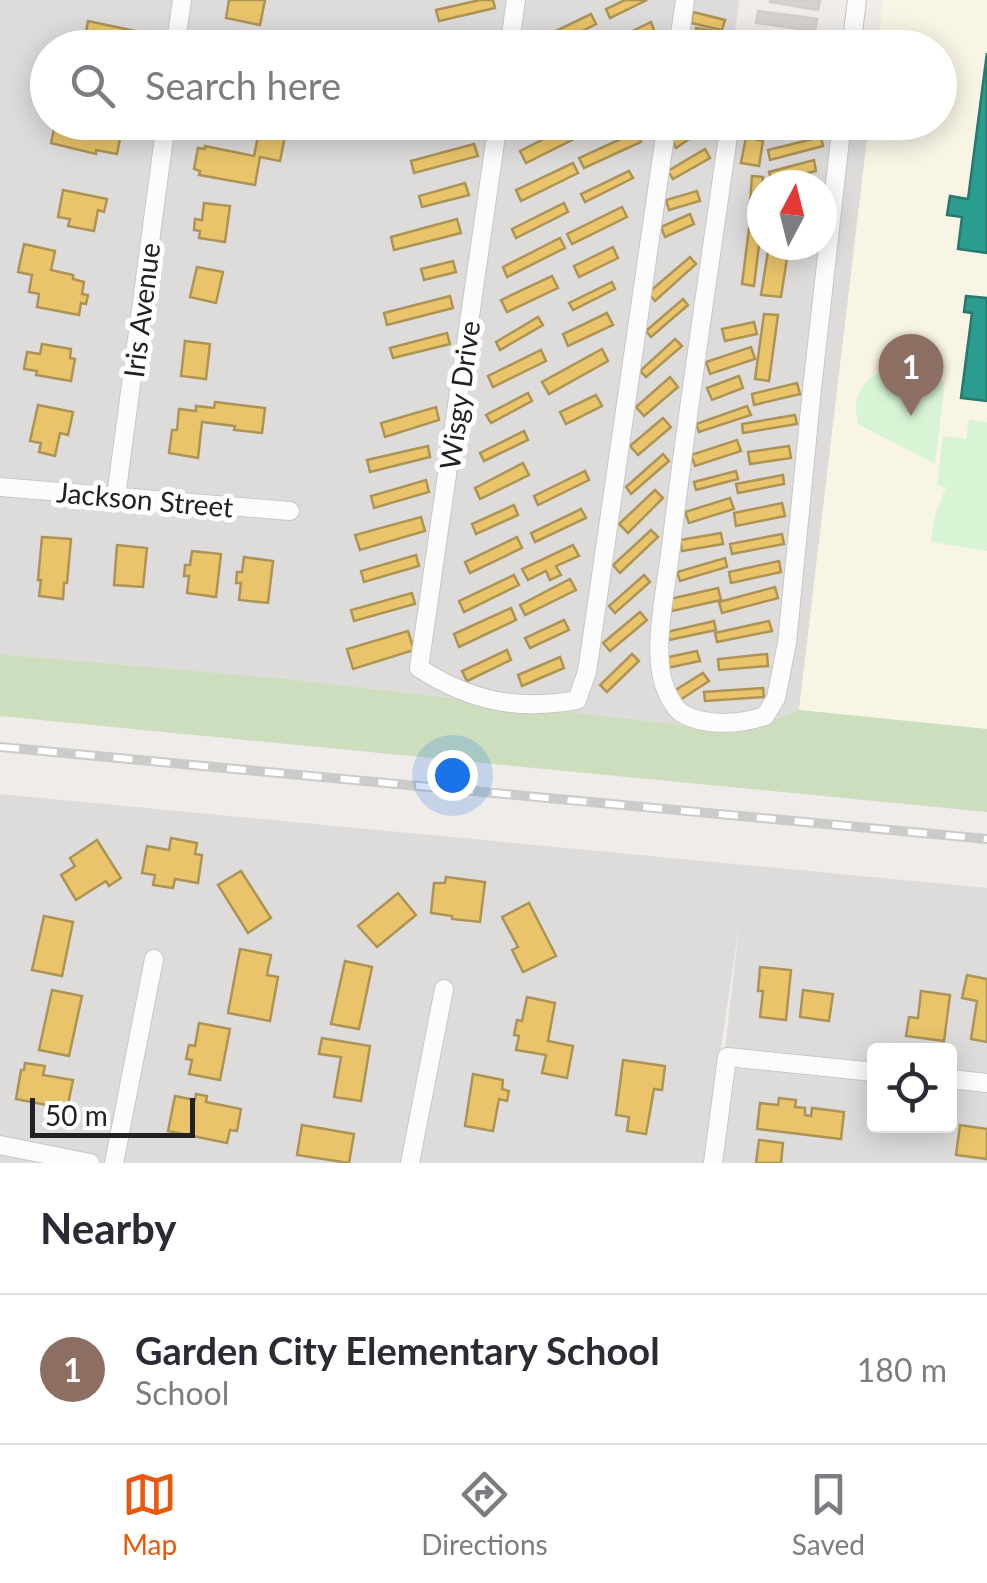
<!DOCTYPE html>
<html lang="en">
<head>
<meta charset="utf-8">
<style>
  body { margin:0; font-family:Lato,sans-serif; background:#f7f7f7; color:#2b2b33 }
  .controls { position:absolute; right:30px; bottom:30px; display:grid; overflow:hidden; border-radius:10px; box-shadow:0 5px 25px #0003 }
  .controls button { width:90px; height:90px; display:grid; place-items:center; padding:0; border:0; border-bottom:2px solid #e1e1e2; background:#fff; color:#2b2b33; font:50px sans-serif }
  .compass { position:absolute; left:747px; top:170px; width:90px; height:90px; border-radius:50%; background:#fff; box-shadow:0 5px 25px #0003; rotate:7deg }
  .scale { position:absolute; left:30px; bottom:25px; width:165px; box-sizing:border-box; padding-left:10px; border:5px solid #212121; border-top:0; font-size:28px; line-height:35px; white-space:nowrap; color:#212121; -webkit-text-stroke:8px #fff; paint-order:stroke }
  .you { position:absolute; left:452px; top:775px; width:35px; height:35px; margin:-25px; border:8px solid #fff; border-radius:50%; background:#1a73e8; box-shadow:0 0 0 15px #1a73e833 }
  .badge { display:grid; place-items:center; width:65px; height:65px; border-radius:50%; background:#ea580c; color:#fff; font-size:32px; font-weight:700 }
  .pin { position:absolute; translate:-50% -82px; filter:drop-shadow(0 2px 5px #0008) }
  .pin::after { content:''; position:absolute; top:52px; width:35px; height:30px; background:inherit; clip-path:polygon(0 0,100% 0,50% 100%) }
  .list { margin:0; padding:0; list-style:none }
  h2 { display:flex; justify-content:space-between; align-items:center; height:130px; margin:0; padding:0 40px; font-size:42px }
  h2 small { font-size:32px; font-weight:400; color:#7c7c81 }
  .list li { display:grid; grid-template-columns:65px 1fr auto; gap:30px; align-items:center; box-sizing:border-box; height:150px; padding:0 40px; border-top:2px solid #e1e1e2 }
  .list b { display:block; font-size:38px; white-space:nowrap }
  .list p { margin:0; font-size:32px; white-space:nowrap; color:#7c7c81 }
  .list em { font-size:32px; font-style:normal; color:#7c7c81 }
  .icon { flex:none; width:55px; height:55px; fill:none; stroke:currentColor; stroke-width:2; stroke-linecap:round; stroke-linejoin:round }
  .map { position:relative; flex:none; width:987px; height:1163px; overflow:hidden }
  .search { position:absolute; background:#fff; box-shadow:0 5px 25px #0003; left:30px; right:30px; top:30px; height:110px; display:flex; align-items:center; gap:25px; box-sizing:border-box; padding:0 35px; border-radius:55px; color:#7c7c81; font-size:38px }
  .sheet { height:280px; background:#fff }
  nav { display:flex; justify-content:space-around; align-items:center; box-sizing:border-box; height:140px; border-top:2px solid #e1e1e2; background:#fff; font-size:28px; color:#7c7c81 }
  nav a { display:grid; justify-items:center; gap:5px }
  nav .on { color:#ea580c }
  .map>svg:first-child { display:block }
</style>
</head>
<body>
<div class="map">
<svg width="987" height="1163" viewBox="0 0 987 1163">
  <rect width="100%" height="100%" fill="#efece9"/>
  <g fill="#dedcdb" fill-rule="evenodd">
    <path d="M0,0h739l-6,47 -685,1v74l821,1 -70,587 -56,22 -455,-53 -288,-25zM762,185h60v60h-60z"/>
    <path d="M0,794l987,94v275h-275l28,-244 -36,244h-704zM874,1050h76v76h-76z"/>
  </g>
  <polygon fill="#f8f5e5" points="883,0 987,0 987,729 799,710 869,123 940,122 940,48 878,47"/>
  <polygon fill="#ccdebe" points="0,654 288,679 743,732 799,710 987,729 987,812 0,716"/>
  <g fill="#d8f4d5">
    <path d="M879,373l66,8 -10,83 -77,-40c-5,-22 -1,-40 21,-51z"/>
    <polygon points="969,419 987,422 987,551 931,542 935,515 946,487 937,485 943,436 966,439"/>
  </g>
  <g fill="#e9c46a" stroke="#ad9354" stroke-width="2.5">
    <polygon points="229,0 265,0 260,25 226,18"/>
    <polygon points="480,0 493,0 495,8 439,21 436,10"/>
    <polygon points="625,0 647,0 610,18 606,9"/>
    <polygon points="693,12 725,20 722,30 691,23"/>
    <polygon points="591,14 596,24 549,48 538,48 535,41"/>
    <polygon points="88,21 135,31 132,48 83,48"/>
    <polygon points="651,22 654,30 617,48 610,48 608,43"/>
    <polygon points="696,28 715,31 713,40 720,42 719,48 687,46 689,36 695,36"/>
    <polygon points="486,33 489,43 475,48 438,48"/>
    <polygon points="65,122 102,122 122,128 117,154 96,150 96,154 51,143 55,124 64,125"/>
    <polygon points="421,122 472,122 416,137 413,125"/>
    <polygon points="698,122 713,123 676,148 672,140"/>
    <polygon points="812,122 813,125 755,134 753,123"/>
    <polygon points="568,127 574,139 526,163 520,151"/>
    <polygon points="259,131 285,136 280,161 260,157 255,185 199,175 200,171 194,169 198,148 205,149 205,146 254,156"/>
    <polygon points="636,132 641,142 584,168 579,158"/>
    <polygon points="746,137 763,141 759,166 741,163"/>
    <polygon points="821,137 823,146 770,160 768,150"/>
    <polygon points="474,144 478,156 414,173 411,161"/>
    <polygon points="705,149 710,158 673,179 668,171"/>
    <polygon points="814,160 816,171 772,182 769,172"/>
    <polygon points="573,163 578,173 521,201 516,190"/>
    <polygon points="629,171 633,178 585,202 581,194"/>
    <polygon points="752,176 763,177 759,217 749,216"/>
    <polygon points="465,183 469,195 422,207 419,196"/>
    <polygon points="63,190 107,199 104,212 98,210 94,231 68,226 70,219 58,217"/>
    <polygon points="697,191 700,201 669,210 666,200"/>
    <polygon points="204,203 230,206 225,242 199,238 200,231 194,230 195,219 202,220"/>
    <polygon points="564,203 568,212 516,238 512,229"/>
    <polygon points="622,207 627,217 572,244 567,234"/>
    <polygon points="690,214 694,224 665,237 661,227"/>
    <polygon points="457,219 461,233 394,250 391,237"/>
    <polygon points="749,228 761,229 754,286 742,284"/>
    <polygon points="560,238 565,248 507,277 503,267"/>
    <polygon points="24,244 55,251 51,270 73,275 73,279 84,282 82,294 88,295 86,304 81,303 79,315 37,307 39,294 29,292 32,275 18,272"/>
    <polygon points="769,245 790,245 790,248 793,249 791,258 787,258 781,297 761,295"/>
    <polygon points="613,247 618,258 579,277 574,266"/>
    <polygon points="690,257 696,264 655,301 648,293"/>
    <polygon points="453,261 456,272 424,280 421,269"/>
    <polygon points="197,267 223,272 216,303 190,297"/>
    <polygon points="552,276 558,288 507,312 501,300"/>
    <polygon points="612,282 615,289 573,310 569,303"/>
    <polygon points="450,296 453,308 387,325 384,313"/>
    <polygon points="683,299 688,305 651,337 646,331"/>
    <polygon points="607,313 613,325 568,346 563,334"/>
    <polygon points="764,314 778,315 769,381 755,379"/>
    <polygon points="538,317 543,325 500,350 496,342"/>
    <polygon points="754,322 757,334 725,341 722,329"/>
    <polygon points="447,333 450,344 393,358 390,348"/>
    <polygon points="675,339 682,346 646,377 640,371"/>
    <polygon points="185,341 210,344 206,379 181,376"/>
    <polygon points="42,344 71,349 70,358 75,359 71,381 36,375 37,371 24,369 27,352 40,354"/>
    <polygon points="751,347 755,359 710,374 706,362"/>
    <polygon points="602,349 608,361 549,394 542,382"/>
    <polygon points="541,350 546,361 493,387 488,376"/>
    <polygon points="739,376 743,388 712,400 707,388"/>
    <polygon points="670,377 678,387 644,416 636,407"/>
    <polygon points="797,383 800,394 754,405 752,394"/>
    <polygon points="528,393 532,401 491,423 486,415"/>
    <polygon points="596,395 602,406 566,424 560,412"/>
    <polygon points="215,402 265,408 262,433 234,430 235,426 202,422 198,458 169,453 172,430 177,430 179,409 196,411 196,406 214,408"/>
    <polygon points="38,405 73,412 68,435 60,433 55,456 39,452 41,443 30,441"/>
    <polygon points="747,406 751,415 699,432 696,424"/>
    <polygon points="436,407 439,420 385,437 381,423"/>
    <polygon points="795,415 797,424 743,433 742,424"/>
    <polygon points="663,418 671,427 638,455 630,446"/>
    <polygon points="524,431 528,440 484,461 480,453"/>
    <polygon points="737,440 741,451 695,466 691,455"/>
    <polygon points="428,446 430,457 370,472 367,460"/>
    <polygon points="789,446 791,458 750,464 748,452"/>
    <polygon points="663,454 669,461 631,494 626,487"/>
    <polygon points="523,463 529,475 480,499 475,488"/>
    <polygon points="585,471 589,480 538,505 534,496"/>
    <polygon points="736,471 738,479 696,490 694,482"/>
    <polygon points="783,475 784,484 738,493 736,484"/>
    <polygon points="426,480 429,492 374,508 371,496"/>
    <polygon points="655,490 663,498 628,533 619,524"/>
    <polygon points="730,498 734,509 689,523 685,512"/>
    <polygon points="782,503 785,516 736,526 734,513"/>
    <polygon points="514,505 518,515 476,534 472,524"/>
    <polygon points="581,509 586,518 535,542 531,533"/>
    <polygon points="421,517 425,531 360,550 355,535"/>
    <polygon points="651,530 658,537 620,573 613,565"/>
    <polygon points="721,533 723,544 682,551 680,540"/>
    <polygon points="782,534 784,544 732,554 730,544"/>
    <polygon points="42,537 71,539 67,583 64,583 63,599 39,596 41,580 38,580"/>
    <polygon points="517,537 522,548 470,573 465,562"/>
    <polygon points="117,545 147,548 143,587 114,585"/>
    <polygon points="573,545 579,556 556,566 561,575 550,580 546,571 528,580 522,569"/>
    <polygon points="192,551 221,554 216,597 187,593 189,576 184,576 185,565 190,565"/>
    <polygon points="416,555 419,566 364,582 361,571"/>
    <polygon points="244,557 273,561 268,603 239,600 241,583 236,583 237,572 242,572"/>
    <polygon points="725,558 727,567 680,581 677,572"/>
    <polygon points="779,561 781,572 731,583 729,572"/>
    <polygon points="514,575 519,585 464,612 459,601"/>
    <polygon points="644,575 650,582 615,613 609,606"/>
    <polygon points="570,579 576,590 525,615 520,605"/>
    <polygon points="775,587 778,598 722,613 719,602"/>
    <polygon points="718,588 721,600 672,611 670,599"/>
    <polygon points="412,593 415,604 354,621 351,610"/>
    <polygon points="511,608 516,620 459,647 454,634"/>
    <polygon points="640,612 647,620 610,651 603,643"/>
    <polygon points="564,620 569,630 530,648 525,638"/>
    <polygon points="714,621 716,630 669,640 667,632"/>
    <polygon points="769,621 772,631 717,642 715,633"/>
    <polygon points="408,631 414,650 353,669 347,649"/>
    <polygon points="507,650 511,660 467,681 462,671"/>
    <polygon points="697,651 700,661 667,668 664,658"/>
    <polygon points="632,654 639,661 607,692 600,685"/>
    <polygon points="767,654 768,666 719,670 718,659"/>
    <polygon points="560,657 564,668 522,686 518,675"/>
    <polygon points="703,673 709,681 680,700 674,691"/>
    <polygon points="763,688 764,697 705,701 704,692"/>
    <polygon points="171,838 197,843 195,854 202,855 198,883 175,879 173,888 153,885 155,875 142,873 147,846 169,850"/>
    <polygon points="97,840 121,878 109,886 106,881 76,900 61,875 75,866 70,858"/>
    <polygon points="241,871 271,918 248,933 218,885"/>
    <polygon points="446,877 485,882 480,922 452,919 452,916 431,913 434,883 445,883"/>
    <polygon points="398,893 416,915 377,947 358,926"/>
    <polygon points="529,903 556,956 523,972 512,950 518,947 502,917"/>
    <polygon points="44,916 73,922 62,976 32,970"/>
    <polygon points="240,949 271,955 267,975 278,977 270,1021 228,1013"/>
    <polygon points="345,961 372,967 359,1029 331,1024"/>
    <polygon points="760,967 791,970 786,1020 760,1017 763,991 758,991"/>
    <polygon points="967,975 987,979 987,1042 971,1039 977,1001 962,998"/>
    <polygon points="52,990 82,996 69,1056 39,1050"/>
    <polygon points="803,990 833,994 829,1021 800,1017"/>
    <polygon points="921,991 950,995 944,1041 906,1036 909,1017 918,1018"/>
    <polygon points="527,997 555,1003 548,1041 573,1046 567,1078 542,1073 546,1055 516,1050 519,1036 514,1035 517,1020 522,1021"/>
    <polygon points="199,1023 230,1029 220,1080 189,1074 192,1060 186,1059 189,1045 195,1046"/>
    <polygon points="322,1038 370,1046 361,1101 334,1097 341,1057 319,1054"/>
    <polygon points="623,1060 665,1066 662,1090 654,1089 646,1134 627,1131 629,1117 616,1115"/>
    <polygon points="25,1063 45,1066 43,1075 73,1080 67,1109 16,1099 21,1070 24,1070"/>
    <polygon points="473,1074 503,1080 502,1089 509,1091 507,1101 499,1099 493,1131 465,1126"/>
    <polygon points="196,1094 207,1096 206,1102 241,1109 237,1131 230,1130 227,1143 168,1131 175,1096 195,1100"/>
    <polygon points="779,1098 796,1100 795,1107 805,1108 805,1115 811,1116 812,1108 844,1112 841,1139 757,1129 760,1103 778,1105"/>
    <polygon points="302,1125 354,1134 349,1163 297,1155"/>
    <polygon points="960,1125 987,1129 987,1159 956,1155"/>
    <polygon points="759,1140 783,1143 781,1163 756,1163"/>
  </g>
  <g fill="#2a9d8f" stroke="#27786e" stroke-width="2.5">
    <polygon points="987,53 987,253 958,249 962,217 947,215 950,196 968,199"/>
    <polygon points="966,296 987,298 987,401 961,398 972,313 964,312"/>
  </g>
  <g fill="#d6d2d0" stroke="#d2cecb" stroke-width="2.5">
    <polygon points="770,0 820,0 818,10 770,2"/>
    <polygon points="758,11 817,19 815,31 756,23"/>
    <polygon points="745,32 766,34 764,48 743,48"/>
    <polygon points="769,38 825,46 824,48 768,48"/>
  </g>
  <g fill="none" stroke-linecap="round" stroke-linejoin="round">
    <g stroke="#c8c7c5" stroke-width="20">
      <g id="street">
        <polyline points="175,48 182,0"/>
        <polyline points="509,48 516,0"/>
        <polyline points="678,48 685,0"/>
        <polyline points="851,48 857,0"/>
        <path d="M498,122l-79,546c51,33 99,43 158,32l10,-28 80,-550"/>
        <path d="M730,122c-20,142 -42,283 -59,424 -4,39 -21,109 -5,144 3,8 10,20 17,24 24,13 58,10 82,2l11,-18 11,-55 25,-254 30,-267"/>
        <polyline points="0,487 290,511"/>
        <polyline points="116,497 166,122"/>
        <polyline points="950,1079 987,1083"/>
        <polyline points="0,1145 90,1163"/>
        <polyline points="114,1163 154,959"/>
        <polyline points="410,1163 444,989"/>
        <polyline points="713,1163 727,1057 874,1072"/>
      </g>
    </g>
    <use href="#street" stroke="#fdfcfc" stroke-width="18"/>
    <g stroke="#cbcbca" stroke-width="10">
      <polyline id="rail" points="0,747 987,839"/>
    </g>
    <use href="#rail" stroke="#fff" stroke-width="6" stroke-dasharray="19" stroke-linecap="butt"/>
  </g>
  <g text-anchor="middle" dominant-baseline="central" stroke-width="10" stroke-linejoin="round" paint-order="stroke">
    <g font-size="28" fill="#212121" stroke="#fff">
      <text transform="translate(141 310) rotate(-83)">Iris Avenue</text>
      <text transform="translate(459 395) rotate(-82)">Wisgy Drive</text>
      <text transform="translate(145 499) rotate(5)">Jackson Street</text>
    </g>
  </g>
</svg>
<div class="controls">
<button><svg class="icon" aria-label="locate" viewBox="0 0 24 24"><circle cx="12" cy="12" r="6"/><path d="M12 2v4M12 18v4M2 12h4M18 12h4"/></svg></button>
</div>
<svg class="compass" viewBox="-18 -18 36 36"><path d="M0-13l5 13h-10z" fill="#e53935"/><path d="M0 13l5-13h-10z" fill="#7c7c81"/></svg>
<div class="scale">50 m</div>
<div class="you"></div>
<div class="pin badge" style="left:911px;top:416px;background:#8d6e63">1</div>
<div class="search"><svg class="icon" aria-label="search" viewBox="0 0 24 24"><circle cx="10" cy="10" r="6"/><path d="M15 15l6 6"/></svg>Search here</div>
</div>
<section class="sheet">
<h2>Nearby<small></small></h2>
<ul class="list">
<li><span class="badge" style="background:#8d6e63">1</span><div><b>Garden City Elementary School</b><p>School</p></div><em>180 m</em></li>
</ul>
</section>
<nav>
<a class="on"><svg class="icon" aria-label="map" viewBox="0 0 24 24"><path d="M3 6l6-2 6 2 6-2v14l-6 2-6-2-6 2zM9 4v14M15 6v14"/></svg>Map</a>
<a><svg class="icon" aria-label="directions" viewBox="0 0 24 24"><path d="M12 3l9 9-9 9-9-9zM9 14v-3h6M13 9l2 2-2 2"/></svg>Directions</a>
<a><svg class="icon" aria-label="saved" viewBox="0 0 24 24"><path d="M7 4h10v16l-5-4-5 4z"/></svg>Saved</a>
</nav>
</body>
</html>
